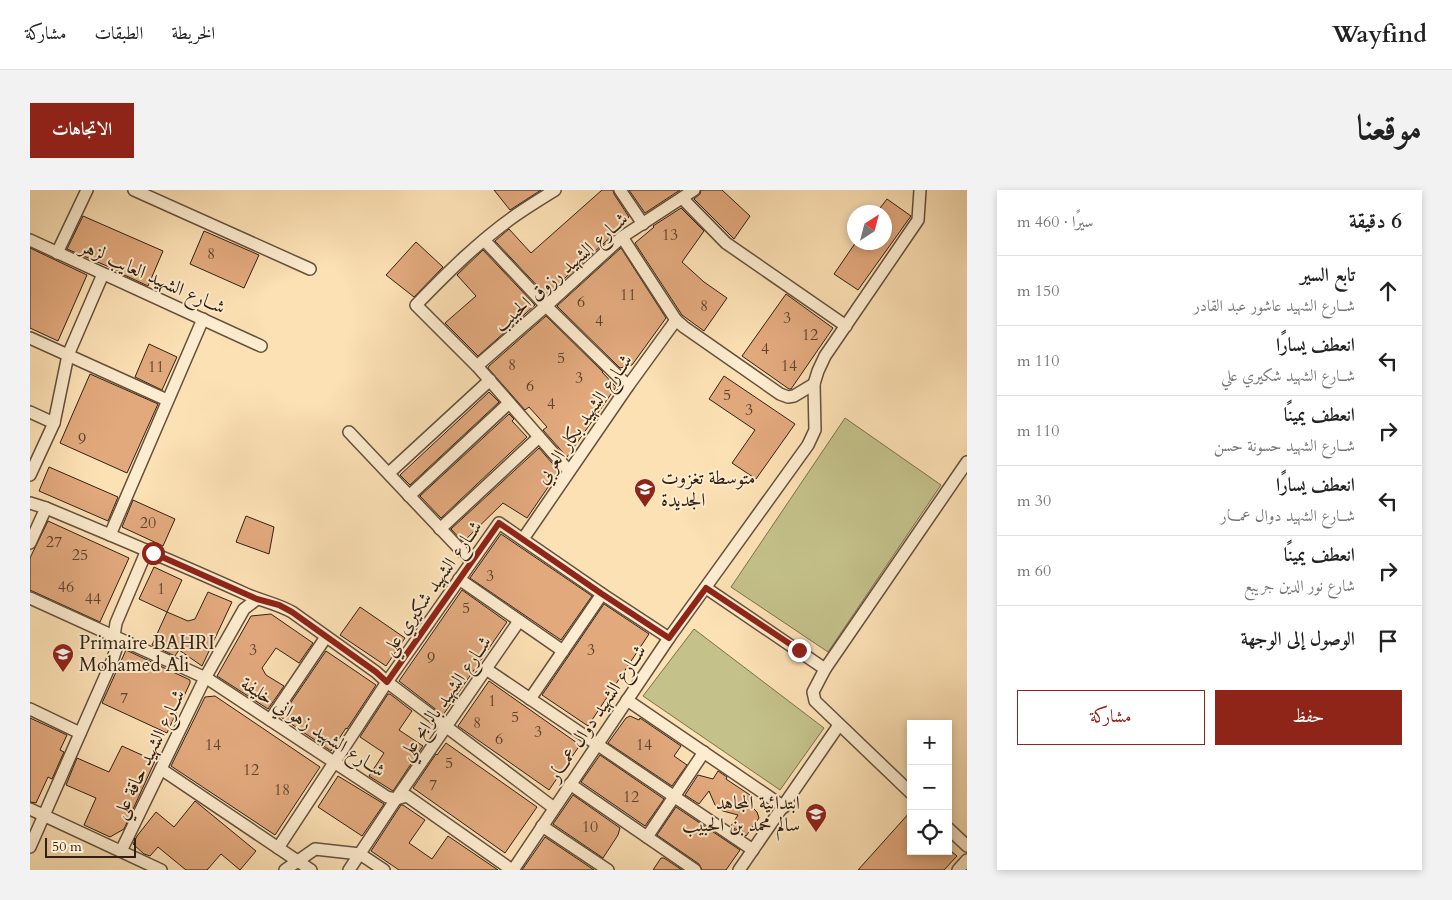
<!DOCTYPE html>
<html lang="ar">
<head>
<meta charset="utf-8">
<style>
  body { margin:0; font-family:Cardo,Amiri,serif; background:#f2f2f2; color:#222; direction:rtl }
  .controls { position:absolute; right:15px; bottom:15px; display:grid; overflow:hidden; border-radius:0px; box-shadow:0 2px 8px #0003 }
  .controls button { width:45px; height:45px; display:grid; place-items:center; padding:0; border:0; border-bottom:1px solid #e0e0e0; background:#fff; color:#222; font:25px sans-serif }
  .compass { position:absolute; left:817px; top:15px; width:45px; height:45px; border-radius:50%; background:#fff; box-shadow:0 2px 8px #0003; rotate:36deg }
  .scale { position:absolute; left:15px; bottom:12px; width:91px; box-sizing:border-box; padding-left:5px; border:2px solid #312013; border-top:0; font-size:14px; line-height:18px; white-space:nowrap; color:#312013; -webkit-text-stroke:4px #fdeccf; paint-order:stroke }
  .stop { position:absolute; width:15px; height:15px; margin:-11px; border:4px solid #8f2418; border-radius:50%; background:#fff }
  .stop.end { background:#8f2418; border-color:#fff; box-shadow:0 1px 5px #0008 }
  .list { margin:0; padding:0; list-style:none }
  h2 { display:flex; justify-content:space-between; align-items:center; height:65px; margin:0; padding:0 20px; font-size:21px }
  h2 small { font-size:16px; font-weight:400; color:#767676 }
  .list li { display:grid; grid-template-columns:32px 1fr auto; gap:15px; align-items:center; box-sizing:border-box; height:70px; padding:0 20px; border-top:1px solid #e0e0e0 }
  .list b { display:block; font-size:19px; white-space:nowrap }
  .list p { margin:0; font-size:16px; white-space:nowrap; color:#767676 }
  .list em { font-size:16px; font-style:normal; color:#767676 }
  .actions { display:flex; gap:10px; padding:15px 20px }
  .actions a { flex:1; padding:11px 0; border:1px solid #8f2418; border-radius:0px; text-align:center; font-size:18px; color:#8f2418 }
  .actions .main { background:#8f2418; color:#fff }
  .icon { flex:none; width:28px; height:28px; fill:none; stroke:currentColor; stroke-width:2; stroke-linecap:round; stroke-linejoin:round }
  .map { position:relative; flex:none; width:937px; height:680px; overflow:hidden; direction:ltr; border-radius:0px }
  header { display:flex; align-items:center; gap:30px; box-sizing:border-box; height:70px; padding:0 25px; background:#fff; border-bottom:1px solid #e0e0e0 }
  header strong { font-size:24px }
  nav { display:flex; gap:28px; margin-inline-start:auto; font-size:18px }
  .intro { display:flex; align-items:center; justify-content:space-between; box-sizing:border-box; height:120px; padding:0 30px }
  h1 { margin:0; font-size:35px }
  .button { padding:12px 22px; border-radius:0px; background:#8f2418; color:#fff; font-size:18px; font-weight:700 }
  main { display:flex; gap:30px; padding:0 30px }
  aside { flex:1; background:#fff; border-radius:0px; box-shadow:0 2px 8px #0003 }
  .map>svg:first-child { display:block }
</style>
</head>
<body>
<header>
<strong>Wayfind</strong>
<nav><a>الخريطة</a><a>الطبقات</a><a>مشاركة</a></nav>
</header>
<div class="intro"><h1>موقعنا</h1><a class="button">الاتجاهات</a></div>
<main>
<aside>
<h2>6 دقيقة<small>سيرًا · 460 m</small></h2>
<ul class="list">
<li><svg class="icon" aria-label="ahead" viewBox="0 0 24 24"><path d="M12 20V5M6 11l6-6 6 6"/></svg><div><b>تابع السير</b><p>شــارع الشهيد عاشور عبد القادر</p></div><em>150 m</em></li>
<li><svg class="icon" aria-label="left" viewBox="0 0 24 24"><path d="M17 20v-9H6M10 6l-5 5 5 5"/></svg><div><b>انعطف يسارًا</b><p>شــارع الشهيد شكيري علي</p></div><em>110 m</em></li>
<li><svg class="icon" aria-label="right" viewBox="0 0 24 24"><path d="M7 20v-9h11M14 6l5 5-5 5"/></svg><div><b>انعطف يمينًا</b><p>شــارع الشهيد حسونة حسن</p></div><em>110 m</em></li>
<li><svg class="icon" aria-label="left" viewBox="0 0 24 24"><path d="M17 20v-9H6M10 6l-5 5 5 5"/></svg><div><b>انعطف يسارًا</b><p>شــارع الشهيد دوال عمـــار</p></div><em>30 m</em></li>
<li><svg class="icon" aria-label="right" viewBox="0 0 24 24"><path d="M7 20v-9h11M14 6l5 5-5 5"/></svg><div><b>انعطف يمينًا</b><p>شارع نور الدين جريبع</p></div><em>60 m</em></li>
<li><svg class="icon" aria-label="arrive" viewBox="0 0 24 24"><path d="M6 21V4h12l-3 4 3 4H6"/></svg><div><b>الوصول إلى الوجهة</b></div></li>
</ul>
<div class="actions"><a class="main">حفظ</a><a>مشاركة</a></div>
</aside>
<div class="map">
<svg width="937" height="680" viewBox="0 0 937 680">
  <rect width="100%" height="100%" fill="#fce1b5"/>
  <filter id="stains"><feTurbulence type="fractalNoise" baseFrequency=".004" numOctaves="4"/><feColorMatrix values="0 0 0 0 .2 0 0 0 0 .09 0 0 0 0 .02 0 0 0 .5 -.17"/></filter>
  <radialGradient id="worn" r=".72"><stop offset=".6" stop-color="#630" stop-opacity="0"/><stop offset="1" stop-color="#630" stop-opacity=".3"/></radialGradient>
  <g fill="#c4c18a" stroke="#7a704e">
    <polygon points="815,228 911,295 798,462 701,397"/>
    <polygon points="664,439 794,538 750,600 613,506"/>
  </g>
  <g fill="#e2a97d" stroke="#312013">
    <polygon points="464,0 511,0 480,20"/>
    <polygon points="572,0 583,0 584,4 599,27 582,43 583,45 516,105 465,51 479,39 501,63"/>
    <polygon points="599,0 650,0 615,23"/>
    <polygon points="671,0 692,0 720,26 704,49 664,9 670,4"/>
    <polygon points="857,9 881,26 828,100 804,84 826,52 854,52 854,22 847,22"/>
    <polygon points="651,18 674,41 652,72 674,92 697,108 674,141 652,125 605,53 624,37 623,36"/>
    <polygon points="53,26 133,61 118,96 90,83 91,82 37,59"/>
    <polygon points="174,41 229,65 214,98 160,74"/>
    <polygon points="386,52 413,77 384,107 356,85"/>
    <polygon points="0,58 57,85 28,151 0,138"/>
    <polygon points="591,58 636,128 602,175 590,178 527,116"/>
    <polygon points="453,60 505,115 448,166 415,133 446,106 427,85"/>
    <polygon points="756,104 803,138 761,199 759,199 712,166"/>
    <polygon points="516,126 573,182 572,182 586,197 537,267 513,240 517,237 499,217 495,220 458,178 459,176"/>
    <polygon points="119,154 147,167 132,200 105,187"/>
    <polygon points="60,184 128,214 97,283 30,253"/>
    <polygon points="694,186 765,234 726,289 702,273 725,240 679,209"/>
    <polygon points="459,202 469,212 380,295 370,285"/>
    <polygon points="479,224 484,229 482,231 497,247 411,328 390,306"/>
    <polygon points="509,258 529,281 497,328 473,313 433,352 421,339"/>
    <polygon points="19,277 88,307 78,331 9,301"/>
    <polygon points="103,310 145,329 133,356 92,337"/>
    <polygon points="216,326 244,337 239,364 206,352"/>
    <polygon points="18,331 99,368 70,432 0,400 0,368"/>
    <polygon points="471,344 562,406 531,450 440,388"/>
    <polygon points="124,377 152,390 137,422 109,409"/>
    <polygon points="432,400 477,432 413,525 369,491"/>
    <polygon points="178,402 202,412 172,476 149,460 145,466 122,455 137,422 158,431 165,429"/>
    <polygon points="574,414 619,444 558,536 512,505"/>
    <polygon points="330,417 375,448 356,476 310,445"/>
    <polygon points="241,424 283,453 269,473 246,458 232,478 236,485 254,496 238,519 187,486 221,426"/>
    <polygon points="96,460 160,490 160,493 137,543 72,513"/>
    <polygon points="296,461 346,495 317,539 316,538 301,561 251,527"/>
    <polygon points="459,491 550,555 519,600 428,536"/>
    <polygon points="358,504 360,504 382,521 369,540 393,556 363,601 339,586 354,563 330,547"/>
    <polygon points="185,506 290,577 245,645 141,576 175,507"/>
    <polygon points="600,526 609,530 610,528 651,556 644,566 657,575 642,596 578,553 596,528"/>
    <polygon points="0,528 37,545 30,560 34,562 22,589 18,587 6,613 0,612"/>
    <polygon points="416,553 507,617 475,663 383,598 406,564 407,565"/>
    <polygon points="92,556 125,571 94,639 80,647 54,635 66,608 36,595 47,568 79,582"/>
    <polygon points="570,565 634,609 615,636 551,592"/>
    <polygon points="688,581 697,587 696,589 720,605 719,614 727,622 729,628 716,646 701,636 708,625 693,621 685,615 679,601 669,614 655,605 668,585 683,589"/>
    <polygon points="308,586 354,614 332,646 288,617"/>
    <polygon points="543,605 590,638 588,645 573,668 523,634"/>
    <polygon points="165,611 226,661 210,680 191,664 177,680 156,680 128,657 120,666 114,664 103,654 107,646 126,622 144,637"/>
    <polygon points="371,615 373,615 395,630 379,653 402,669 418,646 468,680 369,680 341,661"/>
    <polygon points="646,617 710,660 696,680 672,680 669,674 627,645"/>
    <polygon points="881,621 881,661 921,661 927,666 914,680 828,680"/>
    <polygon points="515,647 564,680 492,680"/>
    <polygon points="631,668 634,668 652,680 623,680"/>
  </g>
  <g fill="none" stroke-linecap="round" stroke-linejoin="round">
    <g stroke="#64503c" stroke-width="14">
      <g id="street">
        <polyline points="104,0 280,79"/>
        <path d="M525,0c-13,8 -26,16 -39,25 -37,26 -69,58 -100,90l61,61 92,105"/>
        <polyline points="590,0 613,34"/>
        <polyline points="652,8 696,53 816,136"/>
        <polyline points="592,47 646,130 654,137 750,204 758,207 764,206 784,194"/>
        <polyline points="0,50 231,156"/>
        <polyline points="454,50 516,116 598,196"/>
        <polyline points="27,63 57,0"/>
        <polyline points="0,148 137,210"/>
        <polyline points="447,176 516,116 592,47 664,0"/>
        <polyline points="0,222 24,233"/>
        <polyline points="319,242 441,371"/>
        <polyline points="359,283 460,190"/>
        <polyline points="0,285 24,233 38,165 73,84"/>
        <polyline points="379,306 479,213"/>
        <path d="M0,313l16,5c67,28 134,56 200,86 16,7 32,10 46,18l84,60 11,10 167,126"/>
        <polyline points="410,339 509,247"/>
        <polyline points="80,345 173,129"/>
        <polyline points="493,349 598,196 646,130"/>
        <polyline points="0,353 16,318"/>
        <polyline points="429,389 533,461"/>
        <polyline points="676,398 795,479 783,502 785,511 881,603"/>
        <polyline points="0,408 178,489 357,607 366,609 377,606 482,680"/>
        <polyline points="456,479 723,660"/>
        <polyline points="795,479 937,272"/>
        <polyline points="500,509 572,404"/>
        <polyline points="597,510 754,617"/>
        <polyline points="0,519 50,543"/>
        <polyline points="240,530 296,447"/>
        <polyline points="131,579 281,680"/>
        <polyline points="540,594 665,680"/>
        <polyline points="0,619 131,680"/>
        <polyline points="512,636 578,680"/>
        <polyline points="918,638 937,656"/>
        <polyline points="617,647 674,562"/>
        <polyline points="0,657 82,471 86,459 84,446 86,433 117,360"/>
        <polyline points="248,658 357,492 469,333 572,404 639,448"/>
        <polyline points="91,661 175,488 214,419 227,409"/>
        <polyline points="255,680 285,659 330,664 354,680"/>
        <polyline points="319,680 366,609 489,431"/>
        <polyline points="483,680 639,448 778,255 785,240 784,194 788,181 795,166 888,30 890,0"/>
        <polyline points="709,680 809,535"/>
        <polyline points="928,680 937,670"/>
      </g>
    </g>
    <use href="#street" stroke="#fdeccf" stroke-width="11"/>
  </g>
  <g fill="none" stroke-linecap="round" stroke-linejoin="round">
    <polyline stroke="#8f2418" stroke-width="6" points="123,363 227,409 249,415 262,422 346,482 357,492 469,333 572,404 639,448 676,398 769,460"/>
  </g>
  <defs>
    <g id="school-pin" transform="scale(1.125)"><path d="M0 17L-7.5 6A9.5 9.5 0 1 1 7.5 6Z" fill="#8f2418" stroke="#fdeccf"/><path d="M0-5L7-2L0 1L-7-2ZM-4 1L0 2.5L4 1V4Q0 6-4 4Z" fill="#fff"/></g>
  </defs>
  <g fill-rule="evenodd">
    <use href="#school-pin" x="615" y="299"/>
    <use href="#school-pin" x="33" y="464"/>
    <use href="#school-pin" x="786" y="624"/>
  </g>
  <g text-anchor="middle" dominant-baseline="central" stroke-width="4" stroke-linejoin="round" paint-order="stroke">
    <g font-size="16" fill="#5d422e">
      <text x="640" y="45">13</text>
      <text x="181" y="64">8</text>
      <text x="598" y="105">11</text>
      <text x="551" y="112">6</text>
      <text x="674" y="116">8</text>
      <text x="757" y="128">3</text>
      <text x="569" y="131">4</text>
      <text x="780" y="145">12</text>
      <text x="735" y="159">4</text>
      <text x="531" y="168">5</text>
      <text x="482" y="175">8</text>
      <text x="759" y="176">14</text>
      <text x="126" y="177">11</text>
      <text x="549" y="188">3</text>
      <text x="500" y="196">6</text>
      <text x="697" y="205">5</text>
      <text x="521" y="214">4</text>
      <text x="719" y="220">3</text>
      <text x="52" y="249">9</text>
      <text x="118" y="333">20</text>
      <text x="24" y="352">27</text>
      <text x="50" y="365">25</text>
      <text x="460" y="386">3</text>
      <text x="36" y="397">46</text>
      <text x="131" y="399">1</text>
      <text x="63" y="409">44</text>
      <text x="436" y="418">5</text>
      <text x="223" y="460">3</text>
      <text x="561" y="460">3</text>
      <text x="401" y="468">9</text>
      <text x="94" y="508">7</text>
      <text x="462" y="511">1</text>
      <text x="485" y="527">5</text>
      <text x="447" y="533">8</text>
      <text x="508" y="542">3</text>
      <text x="469" y="549">6</text>
      <text x="183" y="555">14</text>
      <text x="614" y="555">14</text>
      <text x="419" y="573">5</text>
      <text x="221" y="580">12</text>
      <text x="403" y="595">7</text>
      <text x="252" y="600">18</text>
      <text x="601" y="607">12</text>
      <text x="560" y="637">10</text>
    </g>
    <g font-size="19" fill="#312013" stroke="#fdeccf">
      <text transform="translate(531 82) rotate(-41)">شــارع الشهيد رزوق الحبيب</text>
      <text transform="translate(123 87) rotate(24)">شــارع الشهيد العايب لزهر</text>
      <text transform="translate(554 229) rotate(-55)">شــارع الشهيد بكار العربي</text>
      <text transform="translate(402 398) rotate(-55)">شــارع الشهيد شكيري علي</text>
      <text transform="translate(415 508) rotate(-55)">شــارع الشهيد بالرابح علي</text>
      <text transform="translate(567 523) rotate(-56)">شــارع الشهيد دوال عمـــار</text>
      <text transform="translate(283 537) rotate(33)">شــارع الشهيد زهواني خليفة</text>
      <text transform="translate(119 564) rotate(-64)">شــارع الشهيد حاقة علي</text>
    </g>
    <g font-size="19" fill="#312013" stroke="#fdeccf" text-anchor="start">
      <text x="631" y="288">متوسطة تغزوت<tspan x="631" dy="22">الجديدة</tspan></text>
      <text x="49" y="453">Primaire BAHRI<tspan x="49" dy="22">Mohamed Ali</tspan></text>
      <text x="770" y="613" text-anchor="end">ابتدائية المجاهد<tspan x="770" dy="22">سالم محمد بن الحبيب</tspan></text>
    </g>
  </g>
  <rect width="100%" height="100%" filter="url(#stains)"/>
  <rect width="100%" height="100%" fill="url(#worn)"/>
</svg>
<div class="controls">
<button>+</button>
<button>−</button>
<button><svg class="icon" aria-label="locate" viewBox="0 0 24 24"><circle cx="12" cy="12" r="6"/><path d="M12 2v4M12 18v4M2 12h4M18 12h4"/></svg></button>
</div>
<svg class="compass" viewBox="-18 -18 36 36"><path d="M0-13l5 13h-10z" fill="#e53935"/><path d="M0 13l5-13h-10z" fill="#767676"/></svg>
<div class="scale">50 m</div>
<div class="stop" style="left:123px;top:363px"></div>
<div class="stop end" style="left:769px;top:460px"></div>
</div>
</main>
</body>
</html>
